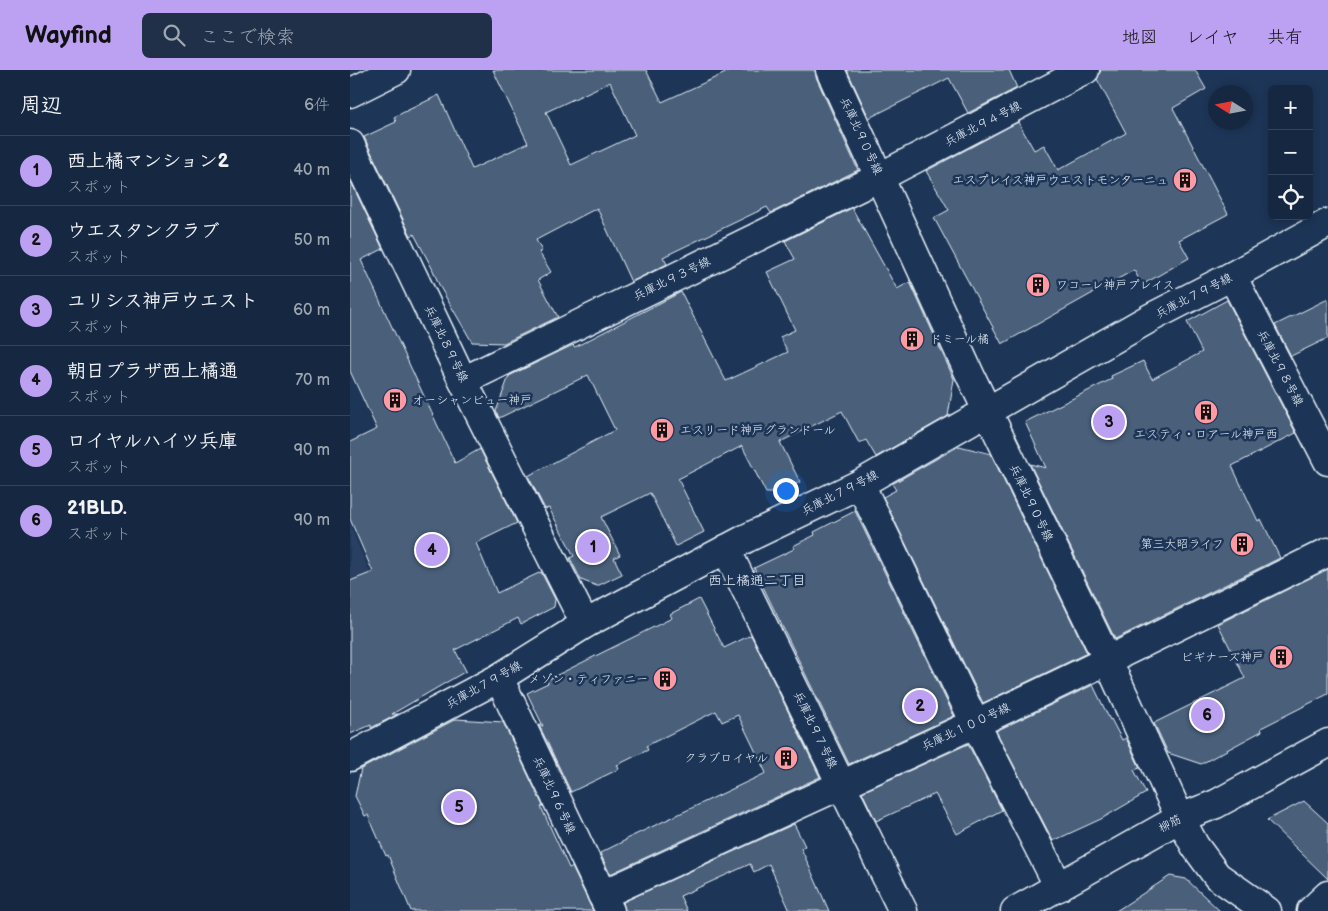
<!DOCTYPE html>
<html lang="ja">
<head>
<meta charset="utf-8">
<style>
  body { margin:0; font-family:"Balsamiq Sans","Klee One",sans-serif; background:#1f3048; color:#f1f3f6 }
  .controls { position:absolute; right:15px; top:15px; display:grid; overflow:hidden; border-radius:8px; box-shadow:0 2px 8px #0003 }
  .controls button { width:45px; height:45px; display:grid; place-items:center; padding:0; border:0; border-bottom:1px solid #35445a; background:#162841; color:#f1f3f6; font:25px sans-serif }
  .compass { position:absolute; left:858px; top:15px; width:45px; height:45px; border-radius:50%; background:#162841; box-shadow:0 2px 8px #0003; rotate:281deg }
  .you { position:absolute; left:435px; top:420px; width:18px; height:18px; margin:-12px; border:4px solid #fff; border-radius:50%; background:#1a73e8; box-shadow:0 0 0 8px #1a73e833 }
  .badge { display:grid; place-items:center; width:32px; height:32px; border-radius:50%; background:#bca0f2; color:#111; font-size:16px; font-weight:700 }
  .pin { position:absolute; translate:-50% -50%; border:2px solid #fff; box-shadow:0 1px 5px #0006 }
  .list { margin:0; padding:0; list-style:none }
  h2 { display:flex; justify-content:space-between; align-items:center; height:65px; margin:0; padding:0 20px; font-size:21px }
  h2 small { font-size:16px; font-weight:400; color:#9ea6b1 }
  .list li { display:grid; grid-template-columns:32px 1fr auto; gap:15px; align-items:center; box-sizing:border-box; height:70px; padding:0 20px; border-top:1px solid #35445a }
  .list b { display:block; font-size:19px; white-space:nowrap }
  .list p { margin:0; font-size:16px; white-space:nowrap; color:#9ea6b1 }
  .list em { font-size:16px; font-style:normal; color:#9ea6b1 }
  .icon { flex:none; width:28px; height:28px; fill:none; stroke:currentColor; stroke-width:2; stroke-linecap:round; stroke-linejoin:round }
  .map { position:relative; flex:none; width:978px; height:841px; overflow:hidden }
  header { display:flex; align-items:center; gap:30px; box-sizing:border-box; height:70px; padding:0 25px; background:#bca0f2; color:#111 }
  header strong { font-size:24px }
  nav { display:flex; gap:28px; margin-inline-start:auto; font-size:18px }
  .search { width:350px; height:45px; background:#1f3048; display:flex; align-items:center; gap:12px; box-sizing:border-box; padding:0 18px; border-radius:8px; color:#9ea6b1; font-size:19px }
  main { display:flex }
  aside { flex:1; background:#162841 }
  .map>svg:first-child { display:block }
</style>
</head>
<body>
<header>
<strong>Wayfind</strong>
<div class="search"><svg class="icon" aria-label="search" viewBox="0 0 24 24"><circle cx="10" cy="10" r="6"/><path d="M15 15l6 6"/></svg>ここで検索</div>
<nav><a>地図</a><a>レイヤ</a><a>共有</a></nav>
</header>
<main>
<aside>
<h2>周辺<small>6件</small></h2>
<ul class="list">
<li><span class="badge">1</span><div><b>西上橘マンション2</b><p>スポット</p></div><em>40 m</em></li>
<li><span class="badge">2</span><div><b>ウエスタンクラブ</b><p>スポット</p></div><em>50 m</em></li>
<li><span class="badge">3</span><div><b>ユリシス神戸ウエスト</b><p>スポット</p></div><em>60 m</em></li>
<li><span class="badge">4</span><div><b>朝日プラザ西上橘通</b><p>スポット</p></div><em>70 m</em></li>
<li><span class="badge">5</span><div><b>ロイヤルハイツ兵庫</b><p>スポット</p></div><em>90 m</em></li>
<li><span class="badge">6</span><div><b>21BLD.</b><p>スポット</p></div><em>90 m</em></li>
</ul>
</aside>
<div class="map">
<svg width="978" height="841" viewBox="0 0 978 841">
  <rect width="100%" height="100%" fill="#1d3557"/>
  <filter id="ink" filterUnits="userSpaceOnUse"><feTurbulence type="fractalNoise" baseFrequency=".02" numOctaves="2"/><feDisplacementMap in="SourceGraphic" scale="10" xChannelSelector="R" yChannelSelector="G"/><feConvolveMatrix kernelMatrix="1 2 1 2 8 2 1 2 1" color-interpolation-filters="sRGB"/></filter>
  <g filter="url(#ink)">
    <polygon fill="#2a4162" points="0,456 30,527 0,539"/>
    <g fill="#495e7a" stroke="#e8f1f8" fill-rule="evenodd">
      <path d="M143,0h153l16,32 70,-32h83l1,7 42,93 -87,43 -4,-6 -104,50 4,7 -36,18 -34,-74 -61,32 6,11 -3,1 12,20 -13,8 20,37 -54,26 -32,-1 -32,-55 -8,-19 -18,-34 -3,2 -47,-99 32,-15 -2,-5 45,-22 33,74 56,-26zM260,12l25,53 -64,30 -25,-53z"/>
      <polygon points="497,0 659,0 667,18 618,43 599,8 519,48"/>
      <polygon points="751,0 845,0 856,19 823,38 878,144 829,170 839,188 792,215 784,200 652,274 584,148 599,140 576,101 668,52 684,80 694,75 708,100 776,63 747,9"/>
      <polygon points="0,110 33,179 11,190 105,393 130,379 167,453 126,473 147,523 191,502 205,529 204,537 171,554 168,548 105,580 116,601 42,644 48,644 21,658 21,655 0,664 0,511 23,502 0,449 0,372 27,359 0,301"/>
      <polygon points="502,138 547,219 560,212 604,309 598,346 526,387 516,370 509,373 492,341 430,372 450,412 427,423 416,423 392,376 328,409 354,462 326,476 300,423 251,447 270,485 264,488 272,504 247,516 231,510 220,488 224,486 199,438 195,439 178,406 265,360 238,305 149,348 146,341 159,306 223,275 225,277 331,222 376,311 438,282 430,267 445,260 417,202 445,189 435,171"/>
      <polygon points="978,229 978,268 941,286 925,255"/>
      <polygon points="877,230 946,363 882,396 908,451 911,449 930,488 765,569 680,394 696,398 675,352 762,309 761,306 793,291 802,309 852,282 837,252"/>
      <polygon points="609,376 641,384 737,583 633,633 533,427 546,420 542,414"/>
      <polygon points="505,441 604,646 499,694 404,498 444,479 443,476 465,465 464,462"/>
      <polygon points="978,499 978,624 911,658 912,661 851,694 818,683 804,653 895,608 868,554"/>
      <polygon points="349,529 374,578 401,565 470,707 260,804 250,783 276,770 276,769 416,703 388,645 372,652 366,641 296,676 298,680 267,695 269,699 221,722 189,655 193,656 177,623 198,613 197,610 322,548 320,544"/>
      <polygon points="743,615 760,650 761,649 772,670 776,668 790,698 784,700 796,723 751,749 703,771 646,661"/>
      <polygon points="106,649 153,652 193,736 191,737 219,798 222,797 243,841 61,841 38,785 36,786 18,745 15,746 5,726 11,699"/>
      <polygon points="618,674 652,740 607,764 585,724 526,751 512,722"/>
      <polygon points="954,731 978,753 978,809 917,750"/>
      <polygon points="444,754 455,776 451,778 479,841 440,841 419,794 404,802 400,794 330,826 337,841 275,841 273,832"/>
      <polygon points="820,806 836,809 870,841 766,841"/>
    </g>
    <g fill="none" stroke-linecap="round" stroke-linejoin="round">
      <g stroke="#e8f1f8" stroke-width="31">
        <g id="minor">
          <polyline points="480,0 621,307 758,591 830,748 845,776 867,806 917,841"/>
          <polyline points="882,206 978,391"/>
          <polyline points="113,311 530,107 735,0"/>
          <polyline points="510,414 625,653 709,817"/>
          <polyline points="376,479 553,841"/>
          <polyline points="149,608 260,841"/>
          <polyline points="0,687 149,608 235,554 397,468 510,414 802,247 882,206 978,153"/>
          <path d="M252,825c124,-58 249,-114 374,-172 118,-55 235,-113 352,-171"/>
          <polyline points="961,841 978,825"/>
        </g>
      </g>
      <g stroke="#e8f1f8" stroke-width="31">
        <g id="tertiary">
          <polyline points="0,74 113,311 235,554"/>
          <polyline points="665,841 830,748 866,734 978,673"/>
        </g>
      </g>
      <g stroke="#e8f1f8" stroke-width="31">
        <polyline id="trunk" points="0,23 46,0"/>
      </g>
      <use href="#minor" stroke="#1d3557" stroke-width="28"/>
      <use href="#tertiary" stroke="#1d3557" stroke-width="28"/>
      <use href="#trunk" stroke="#1d3557" stroke-width="28"/>
    </g>
  </g>
  <defs>
    <g id="building-disc" transform="scale(1.25)"><circle r="9.5" fill="#ff9aa2" stroke="#1d3557"/><path d="M-4-6H4V6H1V3H-1V6H-4ZM-2.5-4.3h1.7v1.8h-1.7ZM.8-4.3h1.7v1.8H.8ZM-2.5-1h1.7V.8h-1.7ZM.8-1h1.7V.8H.8Z" fill="#111"/></g>
  </defs>
  <g fill-rule="evenodd">
    <use href="#building-disc" x="835" y="110"/>
    <use href="#building-disc" x="688" y="215"/>
    <use href="#building-disc" x="562" y="269"/>
    <use href="#building-disc" x="45" y="330"/>
    <use href="#building-disc" x="856" y="342"/>
    <use href="#building-disc" x="312" y="360"/>
    <use href="#building-disc" x="892" y="474"/>
    <use href="#building-disc" x="931" y="587"/>
    <use href="#building-disc" x="315" y="609"/>
    <use href="#building-disc" x="436" y="688"/>
  </g>
  <g text-anchor="middle" dominant-baseline="central" stroke-width="5" stroke-linejoin="round" paint-order="stroke">
    <g font-size="12" fill="#e8f1f8" stroke="#1d3557">
      <text transform="translate(633 54) rotate(-27)">兵庫北９４号線</text>
      <text transform="translate(511 66) rotate(65)">兵庫北９０号線</text>
      <text transform="translate(322 209) rotate(-26)">兵庫北９３号線</text>
      <text transform="translate(844 226) rotate(-27)">兵庫北７９号線</text>
      <text transform="translate(96 274) rotate(64)">兵庫北８９号線</text>
      <text transform="translate(930 298) rotate(62)">兵庫北９８号線</text>
      <text transform="translate(490 423) rotate(-27)">兵庫北７９号線</text>
      <text transform="translate(681 433) rotate(64)">兵庫北９０号線</text>
      <text transform="translate(134 615) rotate(-29)">兵庫北７９号線</text>
      <text transform="translate(616 657) rotate(-25)">兵庫北１００号線</text>
      <text transform="translate(465 660) rotate(64)">兵庫北９７号線</text>
      <text transform="translate(204 725) rotate(65)">兵庫北９６号線</text>
      <text transform="translate(820 754) rotate(-27)">柳筋</text>
    </g>
    <g font-size="12" fill="#e8f1f8" stroke="#1d3557" text-anchor="end">
      <text x="818" y="110">エスプレイス神戸ウエストモンターニュ</text>
      <text x="706" y="215" text-anchor="start">ワコーレ神戸プレイス</text>
      <text x="580" y="269" text-anchor="start">ドミール橘</text>
      <text x="62" y="330" text-anchor="start">オーシャンビュー神戸</text>
      <text x="330" y="360" text-anchor="start">エスリード神戸グランドール</text>
      <text x="856" y="364" text-anchor="middle">エスティ・ロアール神戸西</text>
      <text x="874" y="474">第三大昭ライフ</text>
      <text x="914" y="587">ビギナーズ神戸</text>
      <text x="298" y="609">メゾン・ティファニー</text>
      <text x="418" y="688">クラブロイヤル</text>
    </g>
    <g font-size="14" fill="#e8f1f8" stroke="#1d3557">
      <text x="407" y="510">西上橘通二丁目</text>
    </g>
  </g>
</svg>
<div class="controls">
<button>+</button>
<button>−</button>
<button><svg class="icon" aria-label="locate" viewBox="0 0 24 24"><circle cx="12" cy="12" r="6"/><path d="M12 2v4M12 18v4M2 12h4M18 12h4"/></svg></button>
</div>
<svg class="compass" viewBox="-18 -18 36 36"><path d="M0-13l5 13h-10z" fill="#e53935"/><path d="M0 13l5-13h-10z" fill="#9ea6b1"/></svg>
<div class="you"></div>
<div class="pin badge" style="left:243px;top:477px">1</div>
<div class="pin badge" style="left:570px;top:636px">2</div>
<div class="pin badge" style="left:759px;top:352px">3</div>
<div class="pin badge" style="left:82px;top:480px">4</div>
<div class="pin badge" style="left:109px;top:737px">5</div>
<div class="pin badge" style="left:857px;top:645px">6</div>
</div>
</main>
</body>
</html>
